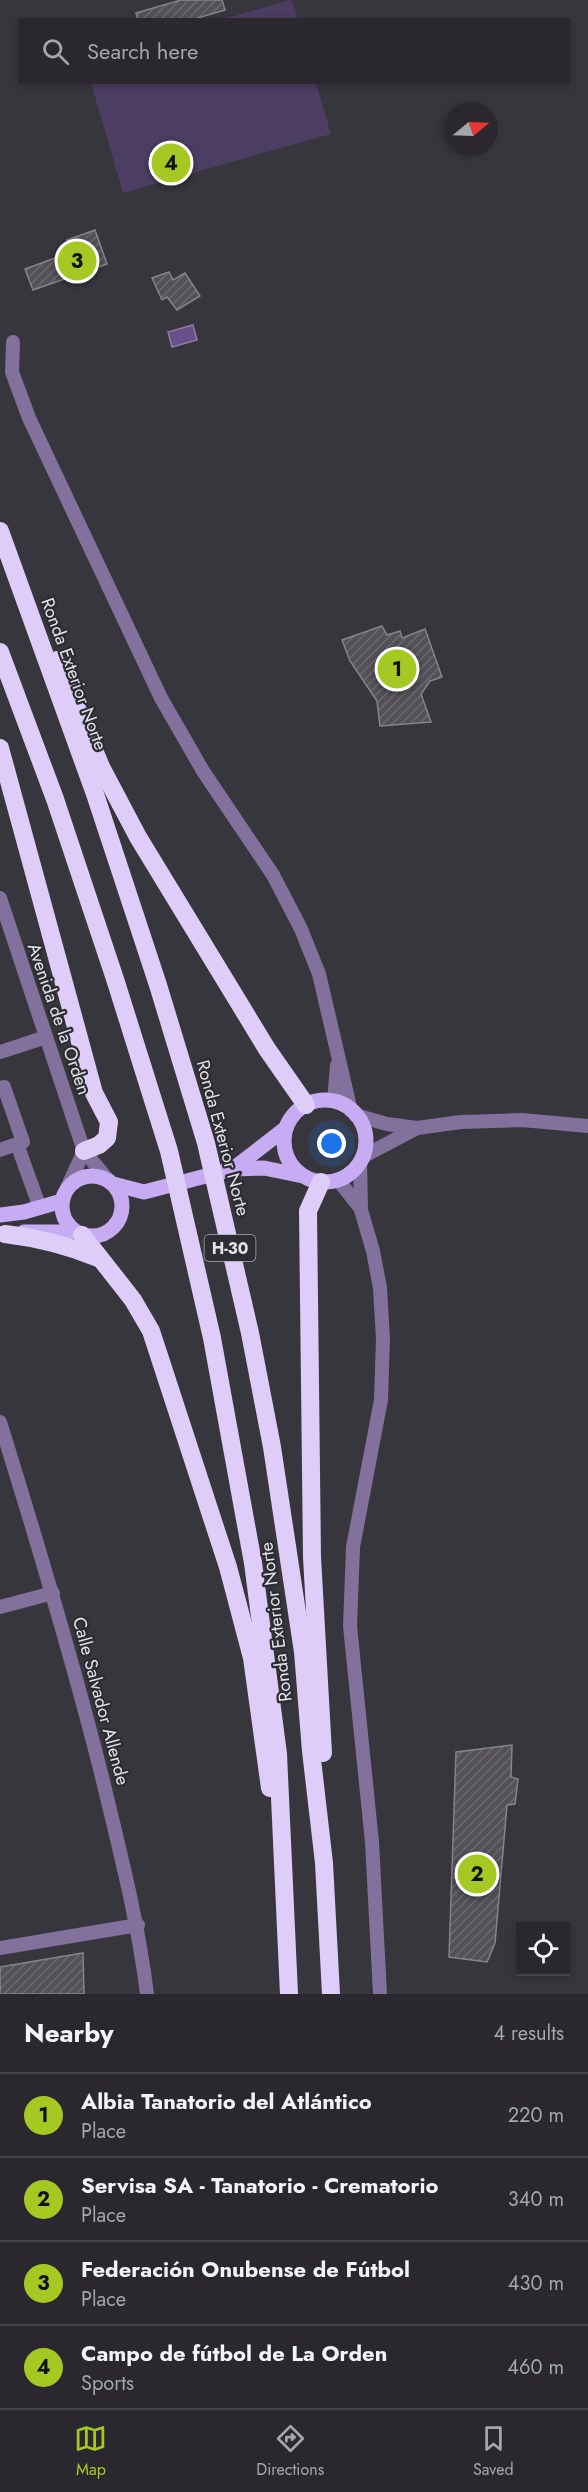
<!DOCTYPE html>
<html lang="en">
<head>
<meta charset="utf-8">
<style>
  body { margin:0; font-family:Jost,sans-serif; background:#36343a; color:#f1f3f6 }
  .controls { position:absolute; right:18px; bottom:18px; display:grid; overflow:hidden; border-radius:0px; box-shadow:0 3px 9px #0003 }
  .controls button { width:54px; height:54px; display:grid; place-items:center; padding:0; border:0; border-bottom:2px solid #46444a; background:#2a282e; color:#f1f3f6; font:30px sans-serif }
  .compass { position:absolute; left:444px; top:102px; width:54px; height:54px; border-radius:50%; background:#2a282e; box-shadow:0 3px 9px #0003; rotate:71deg }
  .you { position:absolute; left:332px; top:1144px; width:21px; height:21px; margin:-15px; border:4px solid #fff; border-radius:50%; background:#1a73e8; box-shadow:0 0 0 9px #1a73e833 }
  .badge { display:grid; place-items:center; width:39px; height:39px; border-radius:50%; background:#a5c823; color:#111; font-size:20px; font-weight:700 }
  .pin { position:absolute; translate:-50% -50%; border:3px solid #fff; box-shadow:0 2px 6px #0006 }
  .list { margin:0; padding:0; list-style:none }
  h2 { display:flex; justify-content:space-between; align-items:center; height:78px; margin:0; padding:0 24px; font-size:26px }
  h2 small { font-size:20px; font-weight:400; color:#a5a6aa }
  .list li { display:grid; grid-template-columns:39px 1fr auto; gap:18px; align-items:center; box-sizing:border-box; height:84px; padding:0 24px; border-top:2px solid #46444a }
  .list b { display:block; font-size:22px; white-space:nowrap }
  .list p { margin:0; font-size:20px; white-space:nowrap; color:#a5a6aa }
  .list em { font-size:20px; font-style:normal; color:#a5a6aa }
  .icon { flex:none; width:33px; height:33px; fill:none; stroke:currentColor; stroke-width:2; stroke-linecap:round; stroke-linejoin:round }
  .map { position:relative; flex:none; width:588px; height:1994px; overflow:hidden }
  .search { position:absolute; background:#2a282e; box-shadow:0 3px 9px #0003; left:18px; right:18px; top:18px; height:66px; display:flex; align-items:center; gap:15px; box-sizing:border-box; padding:0 21px; border-radius:0px; color:#a5a6aa; font-size:22px }
  .sheet { height:414px; background:#2a282e }
  nav { display:flex; justify-content:space-around; align-items:center; box-sizing:border-box; height:84px; border-top:2px solid #46444a; background:#2a282e; font-size:16px; color:#a5a6aa }
  nav a { display:grid; justify-items:center; gap:3px }
  nav .on { color:#a5c823 }
  .map>svg:first-child { display:block }
</style>
</head>
<body>
<div class="map">
<svg width="588" height="1994" viewBox="0 0 588 1994">
  <defs>
    <pattern id="building-hatch" width="6" height="6" patternUnits="userSpaceOnUse" patternTransform="scale(1.5)"><rect width="6" height="6" fill="#535058"/><path d="M-1 1l2-2M0 6l6-6M5 7l2-2" fill="none" stroke="#6c6970"/></pattern>
  </defs>
  <rect width="100%" height="100%" fill="#38363d"/>
  <g fill="#4c3d62">
    <polygon points="291,0 298,19 223,19"/>
    <polygon points="91,83 316,83 331,134 123,193"/>
  </g>
  <polygon fill="#675088" stroke="#8c7ca4" stroke-width="1.5" points="193,325 197,340 172,347 168,332"/>
  <g fill="url(#building-hatch)" stroke="#86838c" stroke-width="1.5">
    <polygon points="181,0 222,0 225,10 191,20 138,20 136,13"/>
    <polygon points="95,230 107,264 33,290 25,269 58,257 57,254 70,250 67,240"/>
    <polygon points="169,272 173,280 185,273 200,296 177,310 167,297 162,300 152,278"/>
    <polygon points="382,626 387,635 400,631 402,638 425,629 442,677 430,681 421,694 431,722 380,726 377,701 350,661 342,640"/>
    <polygon points="512,1745 511,1777 518,1779 515,1804 507,1805 495,1943 487,1962 449,1957 456,1752"/>
    <polygon points="83,1953 84,1994 0,1994 0,1967"/>
  </g>
  <g fill="none" stroke-linecap="round" stroke-linejoin="round">
    <g stroke="#81719c" stroke-width="14">
      <polyline points="13,342 12,372 29,418 161,698 203,771 273,875 301,929 319,974 351,1111"/>
      <polyline points="0,898 84,1151 109,1181"/>
      <polyline points="0,1052 46,1037"/>
      <polyline points="0,1088 4,1087 23,1142 0,1150"/>
      <polyline points="334,1101 337,1065"/>
      <polyline points="355,1115 387,1124 417,1128 461,1122 522,1120 588,1126"/>
      <polyline points="17,1144 40,1208"/>
      <polyline points="362,1157 417,1128"/>
      <polyline points="360,1161 361,1210 373,1251 380,1288 383,1339 381,1400 353,1547 350,1626 372,1842 380,1994"/>
      <polyline points="338,1180 361,1209"/>
      <polyline points="67,1188 84,1151"/>
      <path d="M0,1422c37,119 73,238 103,359 17,71 35,140 44,213"/>
      <polyline points="0,1607 53,1593"/>
      <polyline points="0,1948 138,1925"/>
    </g>
    <g stroke="#c8acf3" stroke-width="15">
      <circle cx="325" cy="1141" r="41"/>
      <polyline points="233,1169 286,1128"/>
      <circle cx="92" cy="1206" r="30"/>
      <polyline points="113,1184 144,1192 233,1169 264,1168 303,1176"/>
      <polyline points="0,1215 24,1212 62,1201"/>
      <polyline points="24,1232 76,1232"/>
    </g>
    <g stroke="#ddcdf8" stroke-width="18">
      <polyline points="0,531 95,794 158,985 206,1143 250,1333 272,1447 303,1652 311,1751 324,1863 331,1994"/>
      <polyline points="0,652 55,799 115,979 169,1151 212,1338 253,1563 278,1754 289,1994"/>
      <polyline points="57,660 101,767 138,837 267,1049 306,1105"/>
      <polyline points="0,748 94,1093 109,1122 107,1138 99,1145 84,1151"/>
      <polyline points="321,1182 308,1211 312,1557 323,1753"/>
      <path d="M5,1234c33,4 62,11 93,24"/>
      <polyline points="82,1235 133,1300 151,1331 228,1567 252,1658 270,1788"/>
    </g>
  </g>
  <g text-anchor="middle" dominant-baseline="central" stroke-width="4.5" stroke-linejoin="round" paint-order="stroke">
    <rect fill="#2e2c33" stroke="#adacb1" stroke-width="1.5" x="204.5" y="1235" width="51" height="26" rx="4.5"/>
    <g font-size="16" font-weight="bold" fill="#e4e3e7">
      <text x="230" y="1248">H-30</text>
    </g>
    <g font-size="18" fill="#e4e3e7" stroke="#2e2c33">
      <text transform="translate(74 674) rotate(70)">Ronda Exterior Norte</text>
      <text transform="translate(59 1019) rotate(71)">Avenida de la Orden</text>
      <text transform="translate(223 1138) rotate(75)">Ronda Exterior Norte</text>
      <text transform="translate(276 1622) rotate(-97)">Ronda Exterior Norte</text>
      <text transform="translate(101 1701) rotate(75)">Calle Salvador Allende</text>
    </g>
  </g>
</svg>
<div class="controls">
<button><svg class="icon" aria-label="locate" viewBox="0 0 24 24"><circle cx="12" cy="12" r="6"/><path d="M12 2v4M12 18v4M2 12h4M18 12h4"/></svg></button>
</div>
<svg class="compass" viewBox="-18 -18 36 36"><path d="M0-13l5 13h-10z" fill="#e53935"/><path d="M0 13l5-13h-10z" fill="#a5a6aa"/></svg>
<div class="you"></div>
<div class="pin badge" style="left:397px;top:669px">1</div>
<div class="pin badge" style="left:477px;top:1874px">2</div>
<div class="pin badge" style="left:77px;top:261px">3</div>
<div class="pin badge" style="left:171px;top:163px">4</div>
<div class="search"><svg class="icon" aria-label="search" viewBox="0 0 24 24"><circle cx="10" cy="10" r="6"/><path d="M15 15l6 6"/></svg>Search here</div>
</div>
<section class="sheet">
<h2>Nearby<small>4 results</small></h2>
<ul class="list">
<li><span class="badge">1</span><div><b>Albia Tanatorio del Atlántico</b><p>Place</p></div><em>220 m</em></li>
<li><span class="badge">2</span><div><b>Servisa SA - Tanatorio - Crematorio</b><p>Place</p></div><em>340 m</em></li>
<li><span class="badge">3</span><div><b>Federación Onubense de Fútbol</b><p>Place</p></div><em>430 m</em></li>
<li><span class="badge">4</span><div><b>Campo de fútbol de La Orden</b><p>Sports</p></div><em>460 m</em></li>
</ul>
</section>
<nav>
<a class="on"><svg class="icon" aria-label="map" viewBox="0 0 24 24"><path d="M3 6l6-2 6 2 6-2v14l-6 2-6-2-6 2zM9 4v14M15 6v14"/></svg>Map</a>
<a><svg class="icon" aria-label="directions" viewBox="0 0 24 24"><path d="M12 3l9 9-9 9-9-9zM9 14v-3h6M13 9l2 2-2 2"/></svg>Directions</a>
<a><svg class="icon" aria-label="saved" viewBox="0 0 24 24"><path d="M7 4h10v16l-5-4-5 4z"/></svg>Saved</a>
</nav>
</body>
</html>
